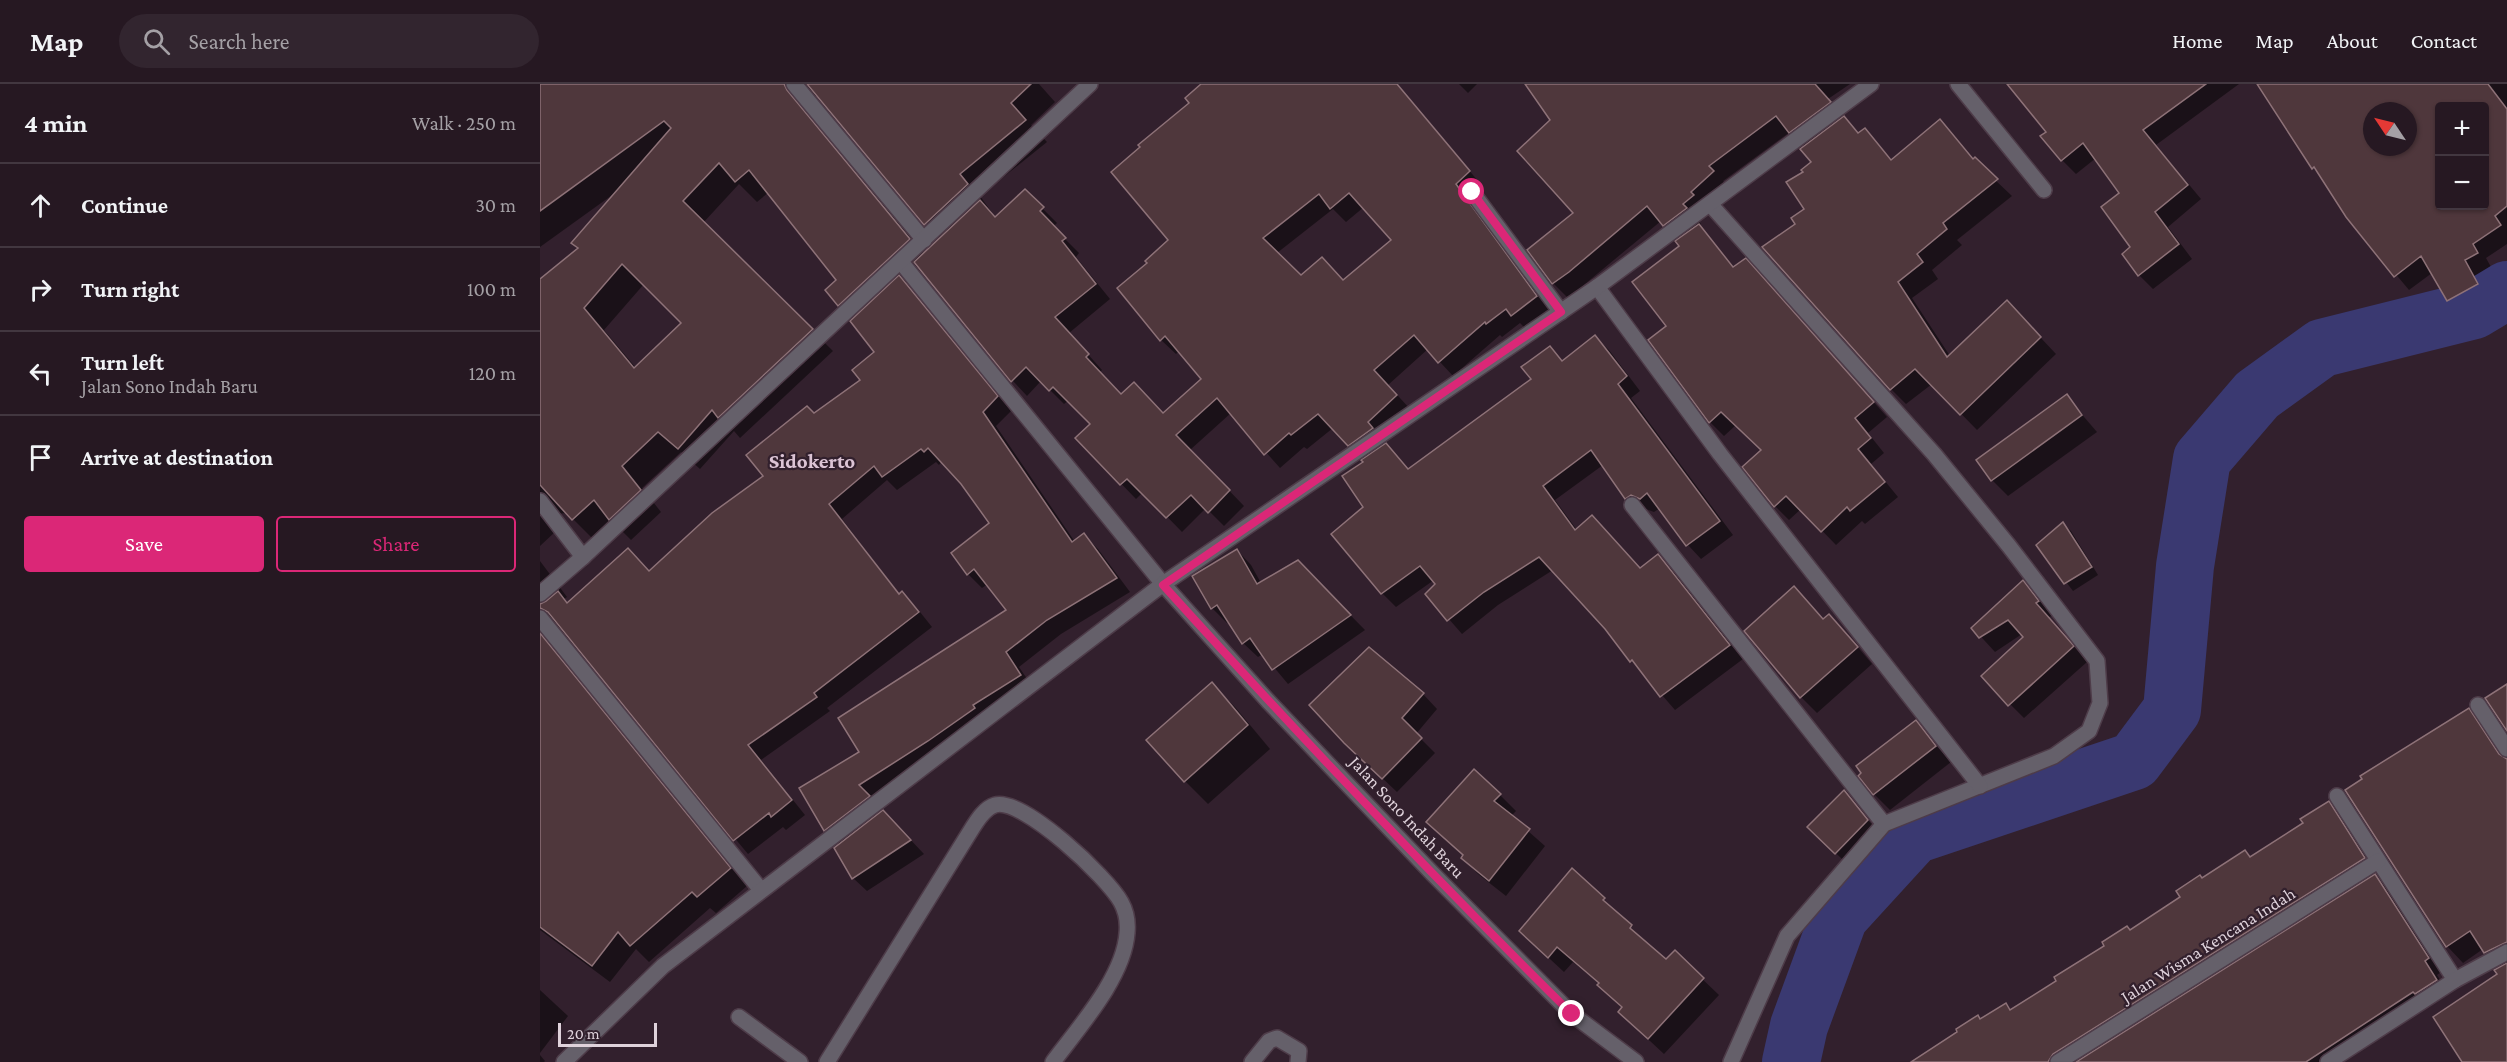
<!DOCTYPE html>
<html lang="en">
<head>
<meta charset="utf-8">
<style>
  body { margin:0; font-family:"Crimson Pro",serif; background:#32252f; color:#f1f3f6 }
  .controls { position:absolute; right:18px; top:18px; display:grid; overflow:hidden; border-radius:6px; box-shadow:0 2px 4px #0004 }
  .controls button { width:54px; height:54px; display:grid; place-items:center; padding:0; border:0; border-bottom:2px solid #423740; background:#261822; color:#f1f3f6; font:30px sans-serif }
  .compass { position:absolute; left:1823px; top:18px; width:54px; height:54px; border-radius:50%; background:#261822; box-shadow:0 2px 4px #0004; rotate:305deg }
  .scale { position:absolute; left:18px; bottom:15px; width:99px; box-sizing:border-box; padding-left:6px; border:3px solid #dfd2db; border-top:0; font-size:16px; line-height:21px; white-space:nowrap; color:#dfd2db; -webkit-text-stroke:4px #32202d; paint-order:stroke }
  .stop { position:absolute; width:18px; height:18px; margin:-14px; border:4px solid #db2777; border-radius:50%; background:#fff }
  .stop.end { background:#db2777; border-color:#fff; box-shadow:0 2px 6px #0008 }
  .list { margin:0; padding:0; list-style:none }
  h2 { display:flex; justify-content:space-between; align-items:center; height:78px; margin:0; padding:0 24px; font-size:26px }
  h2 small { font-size:20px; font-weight:400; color:#a4a0a5 }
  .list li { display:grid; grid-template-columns:39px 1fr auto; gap:18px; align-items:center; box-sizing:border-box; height:84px; padding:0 24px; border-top:2px solid #423740 }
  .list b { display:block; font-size:22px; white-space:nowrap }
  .list p { margin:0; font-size:20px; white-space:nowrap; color:#a4a0a5 }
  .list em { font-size:20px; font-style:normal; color:#a4a0a5 }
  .actions { display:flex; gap:12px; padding:18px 24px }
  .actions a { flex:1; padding:14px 0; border:2px solid #db2777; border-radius:6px; text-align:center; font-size:21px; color:#db2777 }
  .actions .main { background:#db2777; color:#fff }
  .icon { flex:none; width:33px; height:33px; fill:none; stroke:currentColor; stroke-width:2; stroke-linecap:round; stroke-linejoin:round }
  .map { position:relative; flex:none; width:1967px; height:978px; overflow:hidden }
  header { display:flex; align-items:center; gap:36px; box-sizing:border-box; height:84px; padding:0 30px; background:#261822; border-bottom:2px solid #423740 }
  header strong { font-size:28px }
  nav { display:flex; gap:33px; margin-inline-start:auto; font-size:21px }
  .search { width:420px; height:54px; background:#32252f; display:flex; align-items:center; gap:15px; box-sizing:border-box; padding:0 21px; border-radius:33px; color:#a4a0a5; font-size:22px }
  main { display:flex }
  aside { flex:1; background:#261822 }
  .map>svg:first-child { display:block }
</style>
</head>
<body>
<header>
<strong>Map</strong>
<div class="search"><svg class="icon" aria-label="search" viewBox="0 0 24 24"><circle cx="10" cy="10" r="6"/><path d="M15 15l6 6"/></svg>Search here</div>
<nav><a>Home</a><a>Map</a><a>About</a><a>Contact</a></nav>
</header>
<main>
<aside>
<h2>4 min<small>Walk · 250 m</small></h2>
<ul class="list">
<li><svg class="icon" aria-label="ahead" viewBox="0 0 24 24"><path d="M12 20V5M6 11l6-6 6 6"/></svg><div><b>Continue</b></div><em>30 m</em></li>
<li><svg class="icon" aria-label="right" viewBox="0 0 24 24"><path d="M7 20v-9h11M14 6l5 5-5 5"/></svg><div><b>Turn right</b></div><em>100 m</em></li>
<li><svg class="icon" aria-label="left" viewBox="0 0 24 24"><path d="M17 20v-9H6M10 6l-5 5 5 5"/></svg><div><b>Turn left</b><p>Jalan Sono Indah Baru</p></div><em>120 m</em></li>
<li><svg class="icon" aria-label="arrive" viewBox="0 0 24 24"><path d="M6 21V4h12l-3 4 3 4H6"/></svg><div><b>Arrive at destination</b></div></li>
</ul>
<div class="actions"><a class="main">Save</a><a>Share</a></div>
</aside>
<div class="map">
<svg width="1967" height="978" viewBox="0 0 1967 978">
  <rect width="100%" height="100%" fill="#32202d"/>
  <g fill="#0007" fill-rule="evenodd">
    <path d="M0,0h499l16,18 -24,23 16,17 -67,54 16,22 29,-27 32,32 -4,4 26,26 -3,4 34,42 -41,34 33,37 -3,3 22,23 43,19 39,-36 -24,-28 -3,3 -15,-14 -12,-77 21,-22 22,-138 11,-19h194l86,103 -14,12 81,112 -24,18 -6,-6 -18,14 -2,-2 -47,41 -25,-27 -40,36 23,25 -30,27 6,6 -2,1 24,26 124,-90 16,-32 14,14 32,-25 14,13 31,41 -9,7 102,137 -32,24 -13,-14 -28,-37 -6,4 -8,-3 -6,3 -14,-14 -23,-33 -48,35 22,30 64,40 17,-14 14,14 71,89 -68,51 -122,-140 -55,35 -36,29 -35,-40 10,-10 -3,-4 -38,27 -14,-14 -17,-85v-46l-32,-34 -26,21 -3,-2 -24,21 -49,-55 -41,37 54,56 -20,20 -18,-18 -24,24 -39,-40 -7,7 -59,-61 15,-14 -23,-24 -5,4 -23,-23 -14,15 -14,-15 -92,-112 -16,15 106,127 -15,15 79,116 9,-7 14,14 32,43 -69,42 -42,33 15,22 -162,110 52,55 -57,37 -14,-13 -13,-33 -15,-15 36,-77 147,-142 -20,-27 -6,4 -14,-14 24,-51 -50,-62 -3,4 -3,-3 -39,28 -10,-10 -45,39 58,76 2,-2 14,14 16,20 -105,81 3,3 -69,49 44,55 -19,15 -3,-3 -35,27 -208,-249v-44l27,36 -3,2 5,5 81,-32 115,-95 49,-62 48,-35 15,-27 -23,-33 -15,-15 -1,-25 -69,-88 -12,10 -18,-18 -36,39 130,128 -93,87 -6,-7 -34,38 -19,-17 -39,36 19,24 -30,28 -17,-17 -20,17 -27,-27 -12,1v18l-15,14v-265l39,-32 36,-56 -75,54zM278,12l122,143 -15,15 -118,-141 -2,-10 5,-6zM824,123l29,33 -50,42 -42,-5 -24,-24 56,-44 13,13zM104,200l39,39 -47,45 -32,-38z"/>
    <polygon points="919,0 937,0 928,9"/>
    <polygon points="986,0 1310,0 1288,15 1320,51 1325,46 1353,77 1400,37 1434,76 1472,112 1417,156 1422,161 1392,186 1398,195 1372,214 1410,272 1482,234 1516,270 1437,346 1392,300 1366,320 1351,305 1258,140 1266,125 1265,88 1273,79 1265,63 1250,48 1183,97 1188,103 1157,135 1161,140 1159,142 1195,184 1220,191 1347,333 1328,349 1344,369 1331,380 1358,413 1325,440 1322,437 1296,461 1261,425 1249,436 1235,422 1223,366 1196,341 1184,352 1170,338 1128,242 1141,162 1139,156 1121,137 1028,214 1013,199 1035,129 1012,36"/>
    <polygon points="1472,0 1699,0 1616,61 1661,115 1628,143 1652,175 1613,205 1599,191 1581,109 1556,74 1536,90 1522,76 1508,48"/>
    <path d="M1716,0h251v160l-21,14 5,9 -13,8 13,23 -29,16 -14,-14 -16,-27 -23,17 -62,-74 -24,-38 -10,-10zM1900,22h44v100h-44zM1832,27h36v36h-36z"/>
    <polygon points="1526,312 1557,348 1468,412 1452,396 1438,377"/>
    <polygon points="1523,440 1531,447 1558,491 1533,507 1498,461"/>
    <polygon points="697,466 711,481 721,499 758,478 825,546 748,600 723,570 718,573 703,559 689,538 687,539 672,524"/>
    <polygon points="1483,498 1497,512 1512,532 1509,533 1547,578 1484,634 1470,620 1485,553 1482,550 1455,568 1433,544"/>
    <polygon points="1254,504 1284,536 1305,548 1332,580 1277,629 1261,613"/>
    <polygon points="0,551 15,566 207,802 176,829 170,824 109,878 96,865 70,898 0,846"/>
    <polygon points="672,600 695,623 730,665 668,720 645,697"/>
    <polygon points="883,610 897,625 876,650 895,669 857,708 821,674"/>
    <polygon points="1929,626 1945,643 1967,675 1967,978 1924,978 1961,884 1943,865 1923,879 1907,862"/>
    <polygon points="1375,638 1411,678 1350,726 1334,710"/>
    <polygon points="1304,708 1335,744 1304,777 1269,743"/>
    <polygon points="960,711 976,727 971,732 1005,762 966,812 938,790 923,774 924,772 904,753"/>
    <polygon points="1788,719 1802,732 1837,787 1833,790 1848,805 1901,888 1897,891 1909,910 1889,923 1887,921 1801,978 1374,978 1465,921 1472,927 1642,813 1662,796 1705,768 1711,774 1765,740"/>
    <polygon points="1032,786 1126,878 1135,869 1179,911 1124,970 1096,944 1083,924 1060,900 1033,878 1024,888 997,863"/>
    <polygon points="0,906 28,932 0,969"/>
    <polygon points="0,971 5,977 4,978 0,978"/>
  </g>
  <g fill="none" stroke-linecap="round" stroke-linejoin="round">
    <polyline stroke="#3a3971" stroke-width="58" points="1251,978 1259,942 1299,833 1374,751 1594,677 1632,626 1645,482 1662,375 1717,311 1782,264 1934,226 1967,206"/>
  </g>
  <g fill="#4f373c" stroke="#8e7278" stroke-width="1.5" fill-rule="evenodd">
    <path d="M0,0h244l3,6 123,149 -72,67 -13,-16 11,-10 -87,-110 -14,12 -16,-19 -36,38 130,128 -95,89 -6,-8 -34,39 -20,-17 -36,34 19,24 -32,30 -15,-20 -22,20 -32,-35v-206l38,-31 -7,-5 100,-115 -7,-7 -124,90zM82,180l59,59 -47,45 -50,-60z"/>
    <polygon points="267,0 491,0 471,19 486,36 420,90 428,100 384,141"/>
    <path d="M661,0h196l73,87 -14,13 81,112 -26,20 -5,-7 -20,15 -1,-2 -47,41 -24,-28 -40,35 23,25 -29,27 5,6 -25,18 -30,-32 -27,21 -2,-2 -25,22 -47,-57 -41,37 54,55 -22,23 -17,-18 -25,23 -39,-39 -7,6 -45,-47 15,-14 -37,-37 -4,4 -23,-24 -15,15 -97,-120 66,-62 15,17 30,-28 19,18 -4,4 26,27 -4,3 34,43 -41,33 34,37 -3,3 35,37 13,-12 29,31 38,-34 -36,-43 -5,5 -43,-53 30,-25 -2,-2 23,-21 -57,-68 29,-25 -2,-2 51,-42 -4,-5zM809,109l42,47 -48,40 -21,-23 -21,18 -38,-37 56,-44 11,15z"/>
    <polygon points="985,0 1275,0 1291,18 1249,49 1236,32 1169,82 1174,87 1151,108 1154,111 1143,120 1147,124 1123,142 1107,122 1029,188 1012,200 987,166 1033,129 977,67 1010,36"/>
    <polygon points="1467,0 1666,0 1603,46 1648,101 1615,128 1639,160 1598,192 1582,170 1590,163 1561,123 1579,109 1543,59 1521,77 1500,52 1506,48"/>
    <path d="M1717,0h231l19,25v97l-12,10 6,9 -28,19 5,9 -13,7 13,24 -31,17 -26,-45 -27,21 -48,-60 -32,-50 -2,2zM1899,22h45v100h-45zM1832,27h36v36h-36z"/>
    <polygon points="1304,32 1318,49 1325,44 1351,76 1400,35 1433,75 1435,73 1458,95 1403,139 1407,145 1377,170 1383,178 1358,198 1407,273 1467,216 1501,253 1420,331 1375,285 1350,306 1222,163 1255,140 1251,134 1264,125 1246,98 1263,88 1261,86 1271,78 1260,65"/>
    <polygon points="1159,140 1193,183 1206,174 1334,318 1315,334 1331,354 1318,365 1345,398 1310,427 1307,423 1281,448 1246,412 1234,423 1202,383 1221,366 1181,328 1169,339 1108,256 1126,242 1092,198 1139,162 1135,157"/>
    <polygon points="359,191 458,312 443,328 532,458 544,449 577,494 507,536 466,568 481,591 433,621 435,624 388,657 319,701 330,712 284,747 259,704 319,668 298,634 466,526 434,485 427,491 411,469 449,439 421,400 388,364 384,368 381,365 342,393 334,382 289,420 359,510 362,507 379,528 274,609 277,613 208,661 252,716 231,733 229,729 193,757 8,528 0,524 0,520 6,517 18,507 27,519 88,464 109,487 172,429 223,392 206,371 267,322 274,329 320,296 312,286 334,268 310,237"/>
    <polygon points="1055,251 1087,292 1078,300 1180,437 1146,462 1107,409 1100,415 1091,411 1085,415 1051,366 1003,402 1035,446 1052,431 1100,484 1118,470 1190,561 1120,613 1092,576 1090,578 1065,545 999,473 944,508 907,537 885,510 895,500 880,482 841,510 791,450 823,423 802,392 823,378 821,376 846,359 868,385 991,295 981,283 1010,262 1022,277"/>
    <polygon points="1527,310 1542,331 1451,397 1436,376"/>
    <polygon points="1523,438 1552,483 1524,500 1496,461"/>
    <polygon points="697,465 717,500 758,476 811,531 732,586 710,554 702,560 677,521 671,525 652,492"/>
    <polygon points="1483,496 1499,517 1496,519 1534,562 1468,622 1441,592 1483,553 1468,536 1439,554 1431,544"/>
    <polygon points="1254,502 1283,535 1289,530 1318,563 1260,614 1204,547"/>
    <polygon points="0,549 191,784 157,813 152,808 90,862 78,848 52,882 0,843"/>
    <polygon points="829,563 884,609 862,634 882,654 842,695 804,659 769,621"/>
    <polygon points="672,598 708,641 644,698 606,656"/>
    <polygon points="1967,600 1967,647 1945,614"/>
    <polygon points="1929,624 1959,670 1967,675 1967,858 1944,869 1930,847 1906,863 1805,706 1822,695 1820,692"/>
    <polygon points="1376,636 1396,662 1333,711 1318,692 1321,689 1316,682"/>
    <polygon points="934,685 961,710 954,717 990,745 949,797 921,774 923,771 886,738"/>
    <polygon points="1304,706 1328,736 1295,770 1267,743"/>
    <polygon points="1789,717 1825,774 1513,970 1508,978 1371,978 1417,948 1416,945 1438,931 1440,935 1466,919 1470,926 1516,897 1514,893 1564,862 1562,858 1587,842 1590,846 1640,813 1636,807 1660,791 1662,794 1705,766 1710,773 1763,739 1760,735"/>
    <polygon points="343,726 371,756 312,795 294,764"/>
    <polygon points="1032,784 1065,814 1063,816 1092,841 1090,844 1126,875 1135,866 1164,894 1108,955 1078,928 1082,923 1057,901 1059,899 1017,863 1008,874 979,847"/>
    <polygon points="1835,790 1889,874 1885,877 1897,896 1875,910 1873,908 1766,978 1536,978"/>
    <polygon points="1967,879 1967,978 1922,978 1893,933 1957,890 1954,886"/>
  </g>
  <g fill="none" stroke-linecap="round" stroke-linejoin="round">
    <g stroke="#4e3c49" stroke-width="18">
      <g id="street">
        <polyline points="254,0 384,156"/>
        <polyline points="1418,0 1504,106"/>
        <polyline points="932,108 1021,228"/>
        <polyline points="1170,120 1394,370 1469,462 1557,577 1560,619 1549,647 1514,672 1344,740 1247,852 1191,978"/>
        <polyline points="361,178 623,500 728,617 892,789 1032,930 1096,978"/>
        <polyline points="1057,203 1180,370 1440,702"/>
        <polyline points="0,417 43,473"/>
        <polyline points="1092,421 1344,740"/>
        <polyline points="0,510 43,473 550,0"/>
        <polyline points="0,534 221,806"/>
        <polyline points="1938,621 1967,665"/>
        <polyline points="1797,712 1915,896"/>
        <polyline points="199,933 260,978"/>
        <polyline points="24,978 123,882 623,500 1057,203 1331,0"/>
        <path d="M287,978l146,-235c5,-8 12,-19 22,-22 28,-8 113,73 126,97 5,9 7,21 6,31 -3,44 -48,94 -74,129"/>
        <polyline points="712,978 729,957 737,954 759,967 758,978"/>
        <polyline points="1518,978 1838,777"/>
        <polyline points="1788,978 1915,896 1967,868"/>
      </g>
    </g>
    <use href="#street" stroke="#65606a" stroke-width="15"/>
  </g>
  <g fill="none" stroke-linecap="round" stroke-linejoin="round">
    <path stroke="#db2777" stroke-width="8" d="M932,108l89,120 -398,273c132,146 268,290 409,429"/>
  </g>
  <g text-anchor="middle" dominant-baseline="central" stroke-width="4.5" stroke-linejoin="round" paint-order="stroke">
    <g font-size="18" fill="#dfd2db" stroke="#32202d">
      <text transform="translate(867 733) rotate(47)">Jalan Sono Indah Baru</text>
      <text transform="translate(1668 861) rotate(-32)">Jalan Wisma Kencana Indah</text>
    </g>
    <g font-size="21" font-weight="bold" fill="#dcc4d5" stroke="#32202d">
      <text x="272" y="377">Sidokerto</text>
    </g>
  </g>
</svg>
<div class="controls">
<button>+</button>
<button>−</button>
</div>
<svg class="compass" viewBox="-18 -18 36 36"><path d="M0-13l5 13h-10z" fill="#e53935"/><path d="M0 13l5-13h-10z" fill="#a4a0a5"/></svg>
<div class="scale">20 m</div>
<div class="stop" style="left:932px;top:108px"></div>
<div class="stop end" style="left:1032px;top:930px"></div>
</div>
</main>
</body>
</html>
